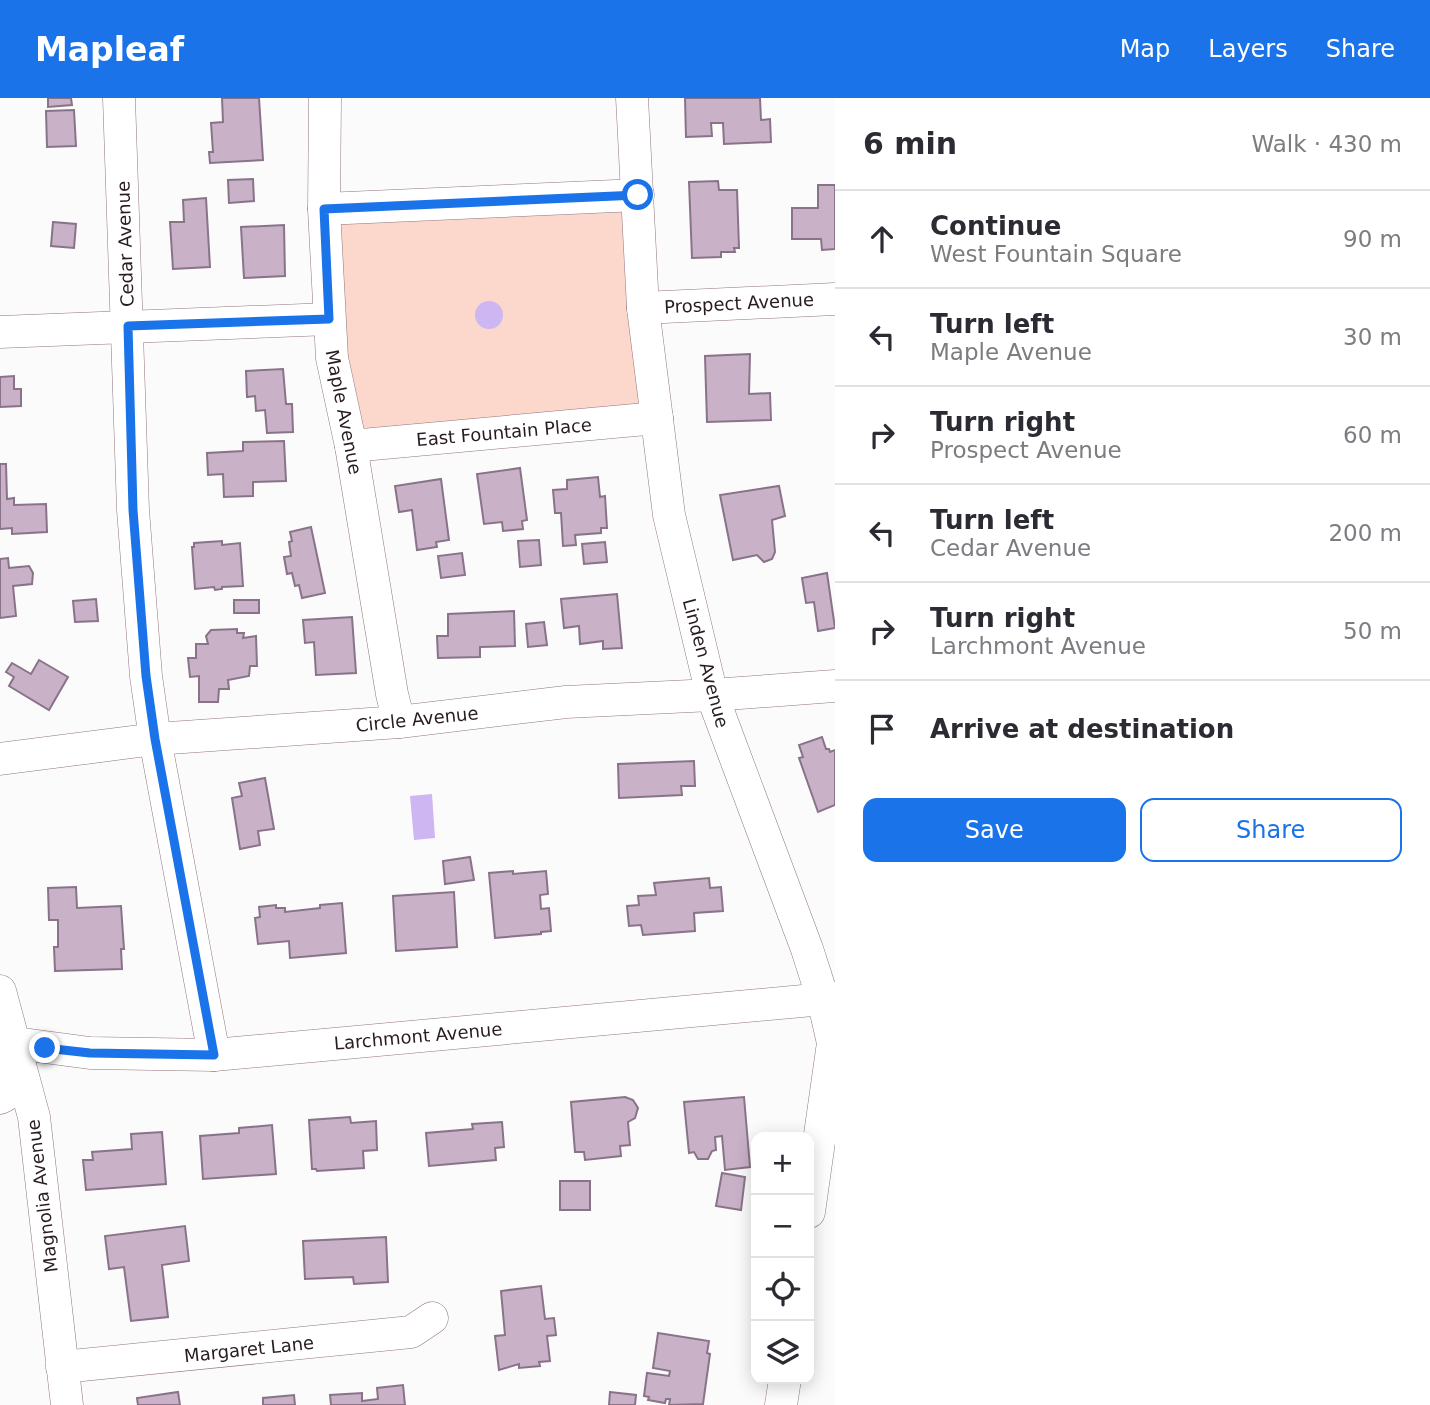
<!DOCTYPE html>
<html lang="en">
<head>
<meta charset="utf-8">
<style>
  body { margin:0; font-family:"DejaVu Sans",sans-serif; background:#f2f2f3; color:#2b2b33 }
  .controls { position:absolute; right:21px; bottom:21px; display:grid; overflow:hidden; border-radius:14px; box-shadow:0 4px 18px #0003 }
  .controls button { width:63px; height:63px; display:grid; place-items:center; padding:0; border:0; border-bottom:2px solid #e1e1e2; background:#fff; color:#2b2b33; font:35px sans-serif }
  .stop { position:absolute; width:21px; height:21px; margin:-16px; border:5px solid #1a73e8; border-radius:50%; background:#fff }
  .stop.end { background:#1a73e8; border-color:#fff; box-shadow:0 2px 7px #0008 }
  .list { margin:0; padding:0; list-style:none }
  h2 { display:flex; justify-content:space-between; align-items:center; height:91px; margin:0; padding:0 28px; font-size:30px }
  h2 small { font-size:23px; font-weight:400; color:#7c7c81 }
  .list li { display:grid; grid-template-columns:46px 1fr auto; gap:21px; align-items:center; box-sizing:border-box; height:98px; padding:0 28px; border-top:2px solid #e1e1e2 }
  .list b { display:block; font-size:26px; white-space:nowrap }
  .list p { margin:0; font-size:23px; white-space:nowrap; color:#7c7c81 }
  .list em { font-size:23px; font-style:normal; color:#7c7c81 }
  .actions { display:flex; gap:14px; padding:21px 28px }
  .actions a { flex:1; padding:16px 0; border:2px solid #1a73e8; border-radius:14px; text-align:center; font-size:24px; color:#1a73e8 }
  .actions .main { background:#1a73e8; color:#fff }
  .icon { flex:none; width:38px; height:38px; fill:none; stroke:currentColor; stroke-width:2; stroke-linecap:round; stroke-linejoin:round }
  .map { position:relative; flex:none; width:835px; height:1307px; overflow:hidden }
  header { display:flex; align-items:center; gap:42px; box-sizing:border-box; height:98px; padding:0 35px; background:#1a73e8; color:#fff }
  header strong { font-size:33px }
  nav { display:flex; gap:38px; margin-inline-start:auto; font-size:24px }
  main { display:flex }
  aside { flex:1; background:#fff }
  .map>svg:first-child { display:block }
</style>
</head>
<body>
<header>
<strong>Mapleaf</strong>
<nav><a>Map</a><a>Layers</a><a>Share</a></nav>
</header>
<main>
<div class="map">
<svg width="835" height="1307" viewBox="0 0 835 1307">
  <rect width="100%" height="100%" fill="#fbfbfb"/>
  <polygon fill="#fbd8cb" points="632,105 649,314 355,341 333,117"/>
  <g fill="#ceb6f2">
    <circle cx="489" cy="217" r="14"/>
    <polygon points="432,696 435,740 414,742 410,698"/>
  </g>
  <g fill="#c9b2c8" stroke="#897388" stroke-width="2">
    <polygon points="48,0 71,0 72,7 48,9"/>
    <polygon points="222,0 259,0 263,62 210,65 209,54 213,54 211,25 223,24"/>
    <polygon points="685,0 760,0 761,22 770,21 771,44 724,46 723,25 711,25 712,38 686,39"/>
    <polygon points="74,12 76,48 47,49 46,13"/>
    <polygon points="253,81 254,103 229,105 228,82"/>
    <polygon points="718,83 719,92 737,92 739,150 734,150 735,154 721,154 721,159 692,160 689,84"/>
    <polygon points="818,87 835,87 835,151 822,152 821,141 792,141 792,110 818,110"/>
    <polygon points="206,100 210,169 173,171 170,124 184,124 183,102"/>
    <polygon points="53,124 76,126 74,150 51,148"/>
    <polygon points="284,127 285,178 244,180 241,129"/>
    <polygon points="750,256 749,296 770,295 771,322 707,324 705,258"/>
    <polygon points="283,271 286,306 292,306 293,334 267,335 265,312 256,313 255,298 247,299 246,273"/>
    <polygon points="14,278 14,291 21,291 21,308 0,309 0,279"/>
    <polygon points="284,343 286,383 253,384 253,398 224,399 223,376 208,377 207,355 243,353 243,344"/>
    <polygon points="0,366 6,366 7,401 14,400 14,407 46,406 47,434 12,436 12,430 0,431"/>
    <polygon points="520,370 527,422 522,423 523,431 503,433 502,424 484,426 477,376"/>
    <polygon points="598,379 600,399 605,398 607,430 601,430 601,435 575,437 576,447 563,448 561,415 555,415 553,392 567,391 567,382"/>
    <polygon points="441,381 449,442 436,444 437,449 417,452 412,412 399,414 395,388"/>
    <polygon points="779,388 785,418 772,422 775,454 772,461 764,464 757,457 733,462 720,397"/>
    <polygon points="311,429 325,495 302,500 299,487 295,488 292,475 287,476 284,459 291,458 289,444 292,443 290,434"/>
    <polygon points="539,442 541,467 520,469 518,443"/>
    <polygon points="222,443 222,447 240,445 243,488 222,489 222,491 215,492 214,489 195,491 192,449 194,449 194,445"/>
    <polygon points="605,444 607,464 584,466 582,446"/>
    <polygon points="462,455 465,477 441,480 438,458"/>
    <polygon points="8,460 9,470 29,468 33,475 32,486 13,488 16,518 0,520 0,461"/>
    <polygon points="827,475 835,530 818,533 814,504 806,505 802,480"/>
    <polygon points="617,496 622,550 603,551 603,543 580,546 579,528 564,530 561,501"/>
    <polygon points="96,501 98,523 75,524 73,503"/>
    <rect x="234" y="502" width="25" height="13"/>
    <polygon points="514,513 515,548 480,549 480,559 438,560 437,538 448,538 448,516"/>
    <polygon points="352,519 356,575 316,577 314,544 305,545 303,522"/>
    <polygon points="544,524 547,547 528,549 526,526"/>
    <polygon points="237,531 237,535 244,535 243,540 256,538 257,568 250,568 249,578 228,582 229,591 219,591 218,604 199,604 199,578 190,579 188,560 196,560 196,546 208,546 206,538 211,532"/>
    <polygon points="39,562 68,579 49,612 9,588 14,579 6,574 12,565 31,576"/>
    <polygon points="822,639 826,651 829,651 830,654 835,652 835,707 818,714 799,660 803,659 799,647"/>
    <polygon points="694,663 695,688 681,688 682,697 619,700 618,666"/>
    <polygon points="265,680 274,731 258,733 260,747 240,751 232,700 242,698 239,685"/>
    <polygon points="470,759 474,782 445,786 443,763"/>
    <polygon points="513,773 513,776 546,773 548,796 540,797 541,811 549,810 551,833 541,834 541,836 495,840 489,775"/>
    <polygon points="709,780 710,790 721,789 723,813 694,815 695,833 643,837 641,827 629,828 627,808 639,807 638,798 656,797 654,785"/>
    <polygon points="76,789 77,810 121,808 124,851 121,851 122,871 55,873 54,849 58,849 58,822 49,822 48,790"/>
    <polygon points="454,794 457,849 396,853 393,798"/>
    <polygon points="342,805 346,855 290,860 289,843 258,846 255,820 260,819 259,809 276,807 276,810 285,810 285,814 320,810 320,807"/>
    <polygon points="625,999 633,1002 638,1010 635,1020 628,1024 630,1047 620,1048 621,1058 585,1062 584,1054 575,1054 571,1004"/>
    <polygon points="744,999 750,1069 725,1072 722,1038 715,1039 716,1052 712,1053 708,1061 698,1061 694,1054 689,1055 684,1004"/>
    <polygon points="350,1019 351,1025 376,1023 377,1052 363,1053 364,1070 317,1073 316,1071 312,1071 309,1022"/>
    <polygon points="502,1024 504,1049 495,1050 496,1062 429,1068 426,1035 473,1031 472,1026"/>
    <polygon points="272,1027 276,1076 203,1081 200,1038 239,1035 239,1030"/>
    <polygon points="162,1034 166,1086 86,1092 83,1062 93,1062 92,1054 132,1051 131,1036"/>
    <polygon points="722,1075 745,1079 741,1112 716,1108"/>
    <rect x="560" y="1083" width="30" height="29"/>
    <polygon points="185,1128 189,1163 162,1167 168,1219 131,1223 124,1169 109,1171 105,1138"/>
    <polygon points="386,1139 388,1184 354,1186 353,1179 305,1181 303,1143"/>
    <polygon points="541,1188 545,1221 554,1220 556,1237 547,1238 550,1263 539,1264 540,1268 519,1270 519,1266 499,1272 495,1238 505,1237 501,1193"/>
    <polygon points="658,1235 709,1243 707,1255 710,1256 703,1306 669,1307 670,1301 666,1301 665,1305 648,1302 649,1299 644,1298 647,1275 669,1278 670,1273 653,1270"/>
    <polygon points="403,1287 405,1307 331,1307 330,1297 362,1295 362,1303 378,1301 377,1290"/>
    <polygon points="178,1294 180,1307 138,1307 137,1300"/>
    <polygon points="610,1294 636,1297 635,1307 609,1307"/>
    <polygon points="294,1297 295,1307 263,1307 263,1300"/>
  </g>
  <g fill="none" stroke-linecap="round" stroke-linejoin="round">
    <g stroke="#927581" stroke-width="33">
      <g id="minor">
        <polyline points="119,0 133,412 146,578 155,641 214,957"/>
        <polyline points="325,0 324,111 332,260 351,348 392,596 399,624"/>
        <polyline points="632,0 643,210 669,417 712,597 807,851 823,901 833,945 809,1114"/>
        <polyline points="324,111 638,97"/>
        <polyline points="643,210 835,201"/>
        <polyline points="0,234 329,221"/>
        <polyline points="351,348 657,320"/>
        <polyline points="0,661 155,641 399,624 566,604 712,597 835,588"/>
        <polyline points="0,893 34,1019 67,1307"/>
        <polyline points="0,943 90,955 214,957 835,900"/>
        <polyline points="0,1000 4,998 13,953"/>
        <polyline points="62,1269 411,1234 432,1220"/>
        <polyline points="781,1307 785,1281"/>
      </g>
    </g>
    <use href="#minor" stroke="#fff" stroke-width="32"/>
  </g>
  <g fill="none" stroke-linecap="round" stroke-linejoin="round">
    <polyline stroke="#1a73e8" stroke-width="9" points="45,950 90,955 214,957 155,641 146,578 133,412 128,228 329,221 324,111 638,97"/>
  </g>
  <g text-anchor="middle" dominant-baseline="central" stroke-width="7" stroke-linejoin="round" paint-order="stroke">
    <g font-size="18" fill="#281c21" stroke="#fff">
      <text transform="translate(125 146) rotate(-92)">Cedar Avenue</text>
      <text transform="translate(739 205) rotate(-3)">Prospect Avenue</text>
      <text transform="translate(344 314) rotate(79)">Maple Avenue</text>
      <text transform="translate(504 334) rotate(-5)">East Fountain Place</text>
      <text transform="translate(706 565) rotate(75)">Linden Avenue</text>
      <text transform="translate(417 621) rotate(-6)">Circle Avenue</text>
      <text transform="translate(418 938) rotate(-5)">Larchmont Avenue</text>
      <text transform="translate(42 1098) rotate(-97)">Magnolia Avenue</text>
      <text transform="translate(249 1251) rotate(-6)">Margaret Lane</text>
    </g>
  </g>
</svg>
<div class="controls">
<button>+</button>
<button>−</button>
<button><svg class="icon" aria-label="locate" viewBox="0 0 24 24"><circle cx="12" cy="12" r="6"/><path d="M12 2v4M12 18v4M2 12h4M18 12h4"/></svg></button>
<button><svg class="icon" aria-label="layers" viewBox="0 0 24 24"><path d="M12 4l9 5-9 5-9-5zM3 14l9 5 9-5"/></svg></button>
</div>
<div class="stop" style="left:638px;top:97px"></div>
<div class="stop end" style="left:45px;top:950px"></div>
</div>
<aside>
<h2>6 min<small>Walk · 430 m</small></h2>
<ul class="list">
<li><svg class="icon" aria-label="ahead" viewBox="0 0 24 24"><path d="M12 20V5M6 11l6-6 6 6"/></svg><div><b>Continue</b><p>West Fountain Square</p></div><em>90 m</em></li>
<li><svg class="icon" aria-label="left" viewBox="0 0 24 24"><path d="M17 20v-9H6M10 6l-5 5 5 5"/></svg><div><b>Turn left</b><p>Maple Avenue</p></div><em>30 m</em></li>
<li><svg class="icon" aria-label="right" viewBox="0 0 24 24"><path d="M7 20v-9h11M14 6l5 5-5 5"/></svg><div><b>Turn right</b><p>Prospect Avenue</p></div><em>60 m</em></li>
<li><svg class="icon" aria-label="left" viewBox="0 0 24 24"><path d="M17 20v-9H6M10 6l-5 5 5 5"/></svg><div><b>Turn left</b><p>Cedar Avenue</p></div><em>200 m</em></li>
<li><svg class="icon" aria-label="right" viewBox="0 0 24 24"><path d="M7 20v-9h11M14 6l5 5-5 5"/></svg><div><b>Turn right</b><p>Larchmont Avenue</p></div><em>50 m</em></li>
<li><svg class="icon" aria-label="arrive" viewBox="0 0 24 24"><path d="M6 21V4h12l-3 4 3 4H6"/></svg><div><b>Arrive at destination</b></div></li>
</ul>
<div class="actions"><a class="main">Save</a><a>Share</a></div>
</aside>
</main>
</body>
</html>
